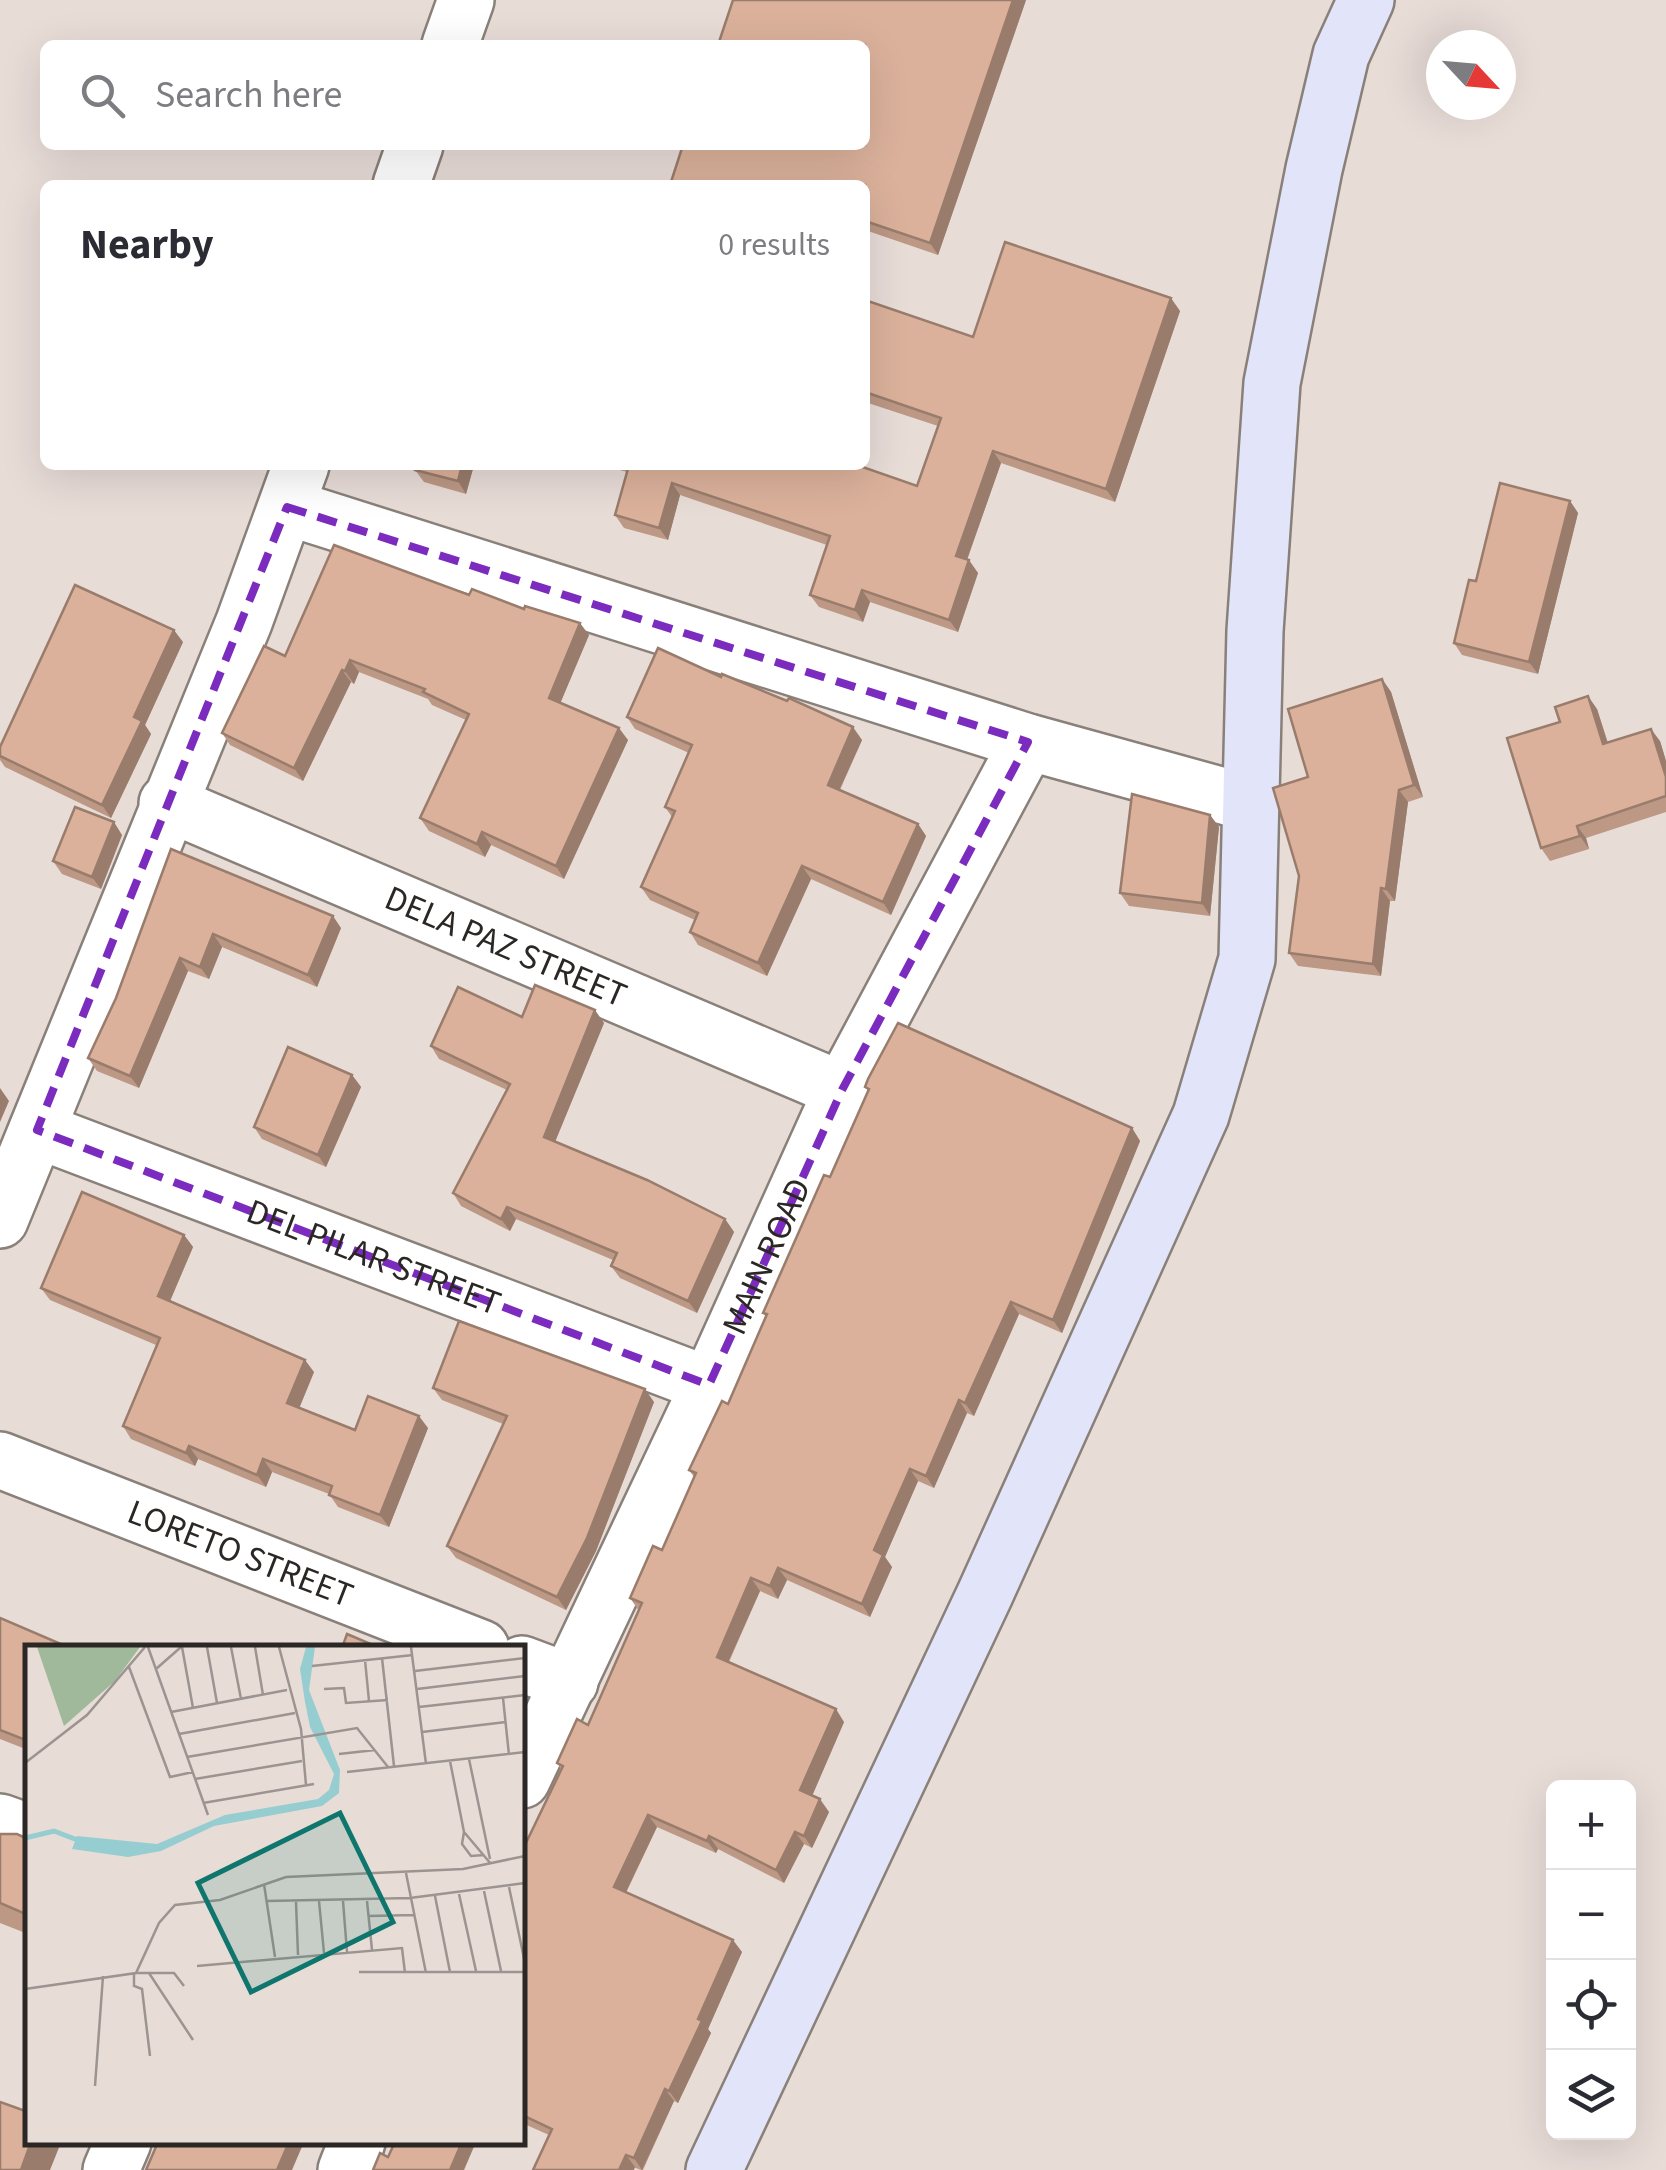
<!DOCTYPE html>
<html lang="en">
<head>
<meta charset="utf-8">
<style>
  body { margin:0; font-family:"Source Sans 3",sans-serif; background:#f2f2f3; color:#2b2b33 }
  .controls { position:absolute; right:30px; bottom:30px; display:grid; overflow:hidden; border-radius:15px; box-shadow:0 10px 40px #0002 }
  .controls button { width:90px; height:90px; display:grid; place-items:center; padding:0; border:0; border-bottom:2px solid #e1e1e2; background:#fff; color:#2b2b33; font:50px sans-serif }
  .compass { position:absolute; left:1426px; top:30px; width:90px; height:90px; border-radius:50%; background:#fff; box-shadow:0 10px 40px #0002; rotate:116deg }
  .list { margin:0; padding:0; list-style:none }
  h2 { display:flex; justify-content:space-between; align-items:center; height:130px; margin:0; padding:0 40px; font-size:42px }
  h2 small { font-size:32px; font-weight:400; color:#7c7c81 }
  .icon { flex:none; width:55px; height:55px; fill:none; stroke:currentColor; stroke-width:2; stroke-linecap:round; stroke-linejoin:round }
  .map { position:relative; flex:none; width:1666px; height:2170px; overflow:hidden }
  .search { position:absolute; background:#fff; box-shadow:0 10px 40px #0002; left:40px; top:40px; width:830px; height:110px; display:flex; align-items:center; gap:25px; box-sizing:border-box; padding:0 35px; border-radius:15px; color:#7c7c81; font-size:38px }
  .panel { position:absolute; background:#fff; box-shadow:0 10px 40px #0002; left:40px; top:180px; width:830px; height:290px; border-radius:15px }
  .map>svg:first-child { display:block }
</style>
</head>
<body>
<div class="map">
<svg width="1666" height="2170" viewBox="0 0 1666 2170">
  <rect width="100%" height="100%" fill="#e8dcd7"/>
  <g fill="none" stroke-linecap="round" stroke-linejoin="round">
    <g stroke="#8a807a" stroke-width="60">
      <g id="street">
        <polyline points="450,45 466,0"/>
        <polyline points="401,185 415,145"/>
        <polyline points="287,507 1028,742 1249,803"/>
        <path id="s1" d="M167,803l675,287"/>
        <path id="s2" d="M37,1130l672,255"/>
        <polyline points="0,1220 244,622 301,465"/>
        <path id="s3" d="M0,1460l481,188"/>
        <polyline points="522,1664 570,1682"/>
        <path id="s4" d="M522,1780l187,-395 133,-295 186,-348"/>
        <polyline points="0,1822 28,1832"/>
        <polyline points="111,2170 123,2142"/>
        <polyline points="346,2170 357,2142"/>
      </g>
    </g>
    <g stroke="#8a807a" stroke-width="60">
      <polyline id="secondary" points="714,2170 985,1594 1201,1115 1247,959 1255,631 1272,383 1314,169 1341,55 1366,0"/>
    </g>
    <use href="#street" stroke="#fff" stroke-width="55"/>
    <use href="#secondary" stroke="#e2e5fa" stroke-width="55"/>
  </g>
  <g fill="#bc9885">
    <polygon points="1026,0 938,255 865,230 865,185"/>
    <polygon points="865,300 973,337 1180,311 1115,502 1001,463 967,560 978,573 958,632 870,602 863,622 819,607 810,595 827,545 680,495 668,540 624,528 615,515 627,472 602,465 857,465 917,486 938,426 865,402"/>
    <polygon points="416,465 474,465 466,494 424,482 415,470"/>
    <polygon points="1570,501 1578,513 1538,674 1462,655 1454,643"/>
    <polygon points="469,595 589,635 560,703 628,740 564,879 491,845 485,857 429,831 420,818 466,720 432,705 428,699 359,672 354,684 351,682 303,781 230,745 222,733 285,656"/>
    <polygon points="183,642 145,725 151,734 111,818 5,767 0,760 0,747"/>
    <polygon points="1382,679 1391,692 1423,797 1408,802 1395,901 1390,901 1381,976 1298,966 1289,953 1299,876 1308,777"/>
    <polygon points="1597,709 1608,743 1660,741 1666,761 1666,812 1586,838 1589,849 1550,861 1541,848"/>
    <polygon points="627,717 862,740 840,790 918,824 926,836 891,915 811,879 767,976 698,945 690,932 695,920 650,900 641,887 672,817 665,807 689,753 635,729"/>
    <polygon points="1210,815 1219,827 1210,916 1129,906 1120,893"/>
    <polygon points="122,835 101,889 62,874 53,861"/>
    <polygon points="171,849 341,928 317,987 222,947 209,979 188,971 139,1088 97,1071 88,1058 116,998"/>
    <polygon points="522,1017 604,1023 555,1142 725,1219 734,1232 697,1313 620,1278 611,1266 613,1260 516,1219 510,1231 461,1206 453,1193 507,1090 439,1059 431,1046"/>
    <polygon points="352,1075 361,1087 326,1167 262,1139 254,1127"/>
    <polygon points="865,1087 1132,1128 1140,1141 1062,1333 1019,1314 974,1416 967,1413 934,1488 918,1481 885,1557 892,1567 870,1617 787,1580 778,1599 760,1591 729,1662 844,1722 812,1796 829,1812 812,1848 804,1844 784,1883 718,1849 716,1853 657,1827 626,1893 742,1952 708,2029 711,2033 678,2103 674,2101 643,2170 641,2170 549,2135 522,2123 522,1846 524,1847 561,1769 557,1763 588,1725 639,1611 630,1598 662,1550 694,1477 689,1470 728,1404 766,1317 763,1313 830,1177 868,1091"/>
    <polygon points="184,1235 193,1247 170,1301 314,1372 299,1408 355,1430 428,1428 389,1527 338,1507 329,1494 272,1472 266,1487 198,1459 195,1466 131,1439 123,1426 156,1345 50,1300 41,1288"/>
    <polygon points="433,1388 654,1402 596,1551 566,1610 456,1558 447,1546 503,1424 442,1400"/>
    <polygon points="0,1618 28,1648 28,1750 0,1739"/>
    <polygon points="0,1834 28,1839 28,1934 0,1923"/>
  </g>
  <g fill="#997c6c">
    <polygon points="1013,0 1026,0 938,255 930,243"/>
    <polygon points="1171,298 1180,311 1115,502 1106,489"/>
    <polygon points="993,451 1001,463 964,568 956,556"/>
    <polygon points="462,465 474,465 466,494 458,481"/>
    <polygon points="672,483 680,495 668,540 659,528"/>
    <polygon points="1570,501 1578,513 1538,674 1529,662"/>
    <polygon points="969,560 978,573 958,632 949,620"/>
    <polygon points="862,590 870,602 863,622 855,610"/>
    <polygon points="580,623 589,635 557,711 549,698"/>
    <polygon points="174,630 183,642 145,725 151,734 111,818 102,805 134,717"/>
    <polygon points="350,660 359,672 354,684 345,671"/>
    <polygon points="342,670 351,682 303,781 294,768"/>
    <polygon points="1382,679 1391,692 1423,797 1414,785"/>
    <polygon points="1588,696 1597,709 1612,757 1603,744"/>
    <polygon points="853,727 862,740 836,797 828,785"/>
    <polygon points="619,728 628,740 564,879 556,866"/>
    <polygon points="1651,729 1660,741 1666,761 1666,777"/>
    <polygon points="1399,790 1408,802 1395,901 1386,889"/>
    <polygon points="1210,815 1219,827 1210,916 1202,903"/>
    <polygon points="114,822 122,835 101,889 92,877"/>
    <polygon points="918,824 926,836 891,915 883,902"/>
    <polygon points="1577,826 1586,838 1589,849 1580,836"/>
    <polygon points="482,832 491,845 485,857 477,844"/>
    <polygon points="802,866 811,879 767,976 758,963"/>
    <polygon points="1381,888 1390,901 1381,976 1373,964"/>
    <polygon points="333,916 341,928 317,987 308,975"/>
    <polygon points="213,934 222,947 209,979 200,967"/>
    <polygon points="180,958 188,971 139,1088 130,1076"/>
    <polygon points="595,1010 604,1023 552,1149 544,1137"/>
    <polygon points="352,1075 361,1087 326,1167 318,1155"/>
    <polygon points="0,1088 9,1101 0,1122"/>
    <polygon points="1132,1128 1140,1141 1062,1333 1053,1320"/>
    <polygon points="507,1207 516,1219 510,1231 501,1219"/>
    <polygon points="725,1219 734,1232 697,1313 688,1301"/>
    <polygon points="184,1235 193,1247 167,1308 158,1296"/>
    <polygon points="1011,1302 1019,1314 974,1416 965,1403"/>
    <polygon points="305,1360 314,1372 296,1416 287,1403"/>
    <polygon points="645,1389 654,1402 596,1551 566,1610 557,1597"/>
    <polygon points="959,1400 967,1413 934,1488 926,1476"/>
    <polygon points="419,1416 428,1428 389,1527 380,1515"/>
    <polygon points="189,1446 198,1459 195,1466 186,1453"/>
    <polygon points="263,1459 272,1472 266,1487 257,1475"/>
    <polygon points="910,1469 918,1481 885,1557 892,1567 870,1617 862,1604 874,1550"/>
    <polygon points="778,1568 787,1580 778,1599 770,1586"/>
    <polygon points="751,1578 760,1591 725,1669 717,1657"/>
    <polygon points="836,1709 844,1722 809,1803 800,1790"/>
    <polygon points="820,1799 829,1812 812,1848 804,1836"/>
    <polygon points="648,1815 657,1827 622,1900 614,1887"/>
    <polygon points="795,1832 804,1844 784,1883 776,1870"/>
    <polygon points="709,1836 718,1849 716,1853 707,1841"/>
    <polygon points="733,1940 742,1952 708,2029 711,2033 678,2103 669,2091 698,2019"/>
    <polygon points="665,2089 674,2101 642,2170 634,2158"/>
    <polygon points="31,2142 58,2142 60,2145 50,2170 21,2170"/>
    <polygon points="289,2142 304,2142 292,2170 277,2170"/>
    <polygon points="462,2142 476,2142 464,2170 450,2170"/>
    <polygon points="626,2155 635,2167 634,2170 619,2170"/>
  </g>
  <g fill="#dbb19b" stroke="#997c6c" stroke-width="2.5">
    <polygon points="733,0 1013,0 930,243 865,221 865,185 670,185 683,145 865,145 865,45 718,45"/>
    <polygon points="1005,242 1171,298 1106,489 993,451 956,556 969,560 949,620 862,590 855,610 810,595 830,536 672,483 659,528 615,515 629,465 857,465 917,486 941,418 865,392 865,300 973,337"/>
    <polygon points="416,465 462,465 458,481 415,470"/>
    <polygon points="1500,483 1570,501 1529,662 1454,643 1469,580 1476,581"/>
    <polygon points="334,545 469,595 472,589 524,609 525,606 580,623 549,698 619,728 556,866 482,832 477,844 420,818 469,714 423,692 425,689 350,660 345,671 342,670 294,768 222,733 264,646 285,656"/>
    <polygon points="75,585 174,630 134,717 142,721 102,805 0,756 0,747"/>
    <polygon points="658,648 721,677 722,674 787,701 789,698 853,727 828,785 918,824 883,902 802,866 758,963 690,932 698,913 641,887 675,811 665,807 692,745 627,717"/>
    <polygon points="1382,679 1414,785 1399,790 1386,889 1381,888 1373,964 1289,953 1299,876 1273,788 1308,777 1288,709"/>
    <polygon points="1588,696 1603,744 1651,729 1666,777 1666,796 1577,826 1580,836 1541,848 1507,738 1560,722 1555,707"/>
    <polygon points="1132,794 1210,815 1202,903 1120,893"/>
    <polygon points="75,807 114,822 92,877 53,861"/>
    <polygon points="171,849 333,916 308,975 213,934 200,967 180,958 130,1076 88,1058 116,998"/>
    <polygon points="535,985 595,1010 544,1137 647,1180 725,1219 688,1301 611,1266 617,1253 507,1207 501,1219 453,1193 510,1084 431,1046 458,987 522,1017"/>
    <polygon points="898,1023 1132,1128 1053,1320 1011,1302 965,1403 959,1400 926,1476 910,1469 874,1550 883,1555 862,1604 778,1568 770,1586 751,1578 717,1657 836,1709 800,1790 820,1799 804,1836 795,1832 776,1870 709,1836 707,1841 648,1815 614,1887 733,1940 698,2019 702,2021 669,2091 665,2089 634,2158 626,2155 619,2170 533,2170 552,2129 522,2115 522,1846 524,1847 563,1766 557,1763 577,1719 588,1725 642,1603 630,1598 653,1546 662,1550 696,1473 689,1470 722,1401 728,1404 767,1314 763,1313 824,1175 830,1177 869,1089 865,1087 868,1079"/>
    <polygon points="288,1047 352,1075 318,1155 254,1127"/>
    <polygon points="82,1192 184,1235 158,1296 305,1360 287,1403 355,1430 368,1396 419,1416 380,1515 329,1495 332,1486 263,1459 257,1475 189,1446 186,1453 123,1426 160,1338 41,1288"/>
    <polygon points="459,1321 645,1389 587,1538 557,1597 447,1546 507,1416 433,1388"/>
    <polygon points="0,1618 70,1648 28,1648 28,1741 0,1730"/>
    <polygon points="347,1634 380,1648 342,1648"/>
    <polygon points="0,1834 17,1834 28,1839 28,1915 0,1903"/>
    <polygon points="0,2102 28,2112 28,2142 31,2142 21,2170 0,2170"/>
    <polygon points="158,2142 289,2142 277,2170 146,2170"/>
    <polygon points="395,2142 462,2142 450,2170 373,2170 380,2153 388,2157"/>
  </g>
  <path fill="none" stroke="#7b2cbf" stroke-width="8" stroke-dasharray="20 12" stroke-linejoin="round" d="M287,507l741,235 -186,348 -133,295 -672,-255z"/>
  <g text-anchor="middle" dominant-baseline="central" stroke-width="8" stroke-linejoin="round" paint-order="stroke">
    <g font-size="35" fill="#2b2725" stroke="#e8dcd7">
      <text stroke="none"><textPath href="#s1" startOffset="368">DELA PAZ STREET</textPath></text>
      <text stroke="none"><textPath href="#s4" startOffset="578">MAIN ROAD</textPath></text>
      <text stroke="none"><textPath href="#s2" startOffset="360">DEL PILAR STREET</textPath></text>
      <text stroke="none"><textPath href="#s3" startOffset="258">LORETO STREET</textPath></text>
    </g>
  </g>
  <g transform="translate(25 1645)">
    <rect width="500" height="500" fill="#e8dcd7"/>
    <path d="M12,2h103l-25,34 -51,45z" fill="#a0b99a"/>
    <path d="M281,2h9l-6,43 31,80 -1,23 -17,13 -108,20 -53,25 -33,6 -56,-8 5,-13 80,8 68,-29 93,-16 11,-9 5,-16 -24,-47 -5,-25 -5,-33z" fill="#96cdd1"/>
    <path fill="none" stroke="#96cdd1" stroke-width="5" d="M0,193l29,-7 26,10"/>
    <path fill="none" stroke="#9c9490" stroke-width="2.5" d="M123,2l60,168M157,2l11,61M182,2l10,56M206,2l10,52M230,2l8,48M254,2l22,82 5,56M386,2l15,117M357,13l12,108M340,15l4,41M287,21l101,-11M104,22l41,110 23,-5M131,24l25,-22M390,26l110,-13M299,44l20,-1 2,15 42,-3M392,44l108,-13M478,53l6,57M394,62l106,-12M146,67l116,-22M397,87l84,-10M154,89l116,-21M314,109l36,-4M162,112l170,-29 31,39M444,114l21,100M425,116l14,71 27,32M0,118l62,-48 58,-68M322,127l178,-20M170,134l107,-18M178,158l111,-19M439,187l-2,12 9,12 13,-1M381,228l20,100M239,239l11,73M484,242l16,76M459,246l17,80M434,249l17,77M410,251l15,76M242,256l143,-3 115,-15M294,256l5,52M318,256l4,51M342,256l5,49M271,257l2,53M343,271l46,-1M172,321l205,-18 3,25M334,327h166M111,328h13l44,67M124,328h25l10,13M109,329v12l8,3 8,67M0,344l111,-16 23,-50 16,-18 45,-5 66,-23 177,-8 62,-13M70,441l8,-110"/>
    <path fill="#0f766e" fill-opacity="0.15" stroke="#0f766e" stroke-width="5" d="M315,168l53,109 -142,70 -53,-109z"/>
    <rect width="500" height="500" fill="none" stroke="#2b2725" stroke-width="5"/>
  </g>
</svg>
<div class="controls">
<button>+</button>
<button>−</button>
<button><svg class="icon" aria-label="locate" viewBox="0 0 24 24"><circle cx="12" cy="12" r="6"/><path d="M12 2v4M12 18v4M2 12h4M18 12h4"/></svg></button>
<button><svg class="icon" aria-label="layers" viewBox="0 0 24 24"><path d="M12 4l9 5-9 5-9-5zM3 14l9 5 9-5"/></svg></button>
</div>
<svg class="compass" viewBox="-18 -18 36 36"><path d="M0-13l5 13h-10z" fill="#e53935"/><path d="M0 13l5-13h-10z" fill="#7c7c81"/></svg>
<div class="search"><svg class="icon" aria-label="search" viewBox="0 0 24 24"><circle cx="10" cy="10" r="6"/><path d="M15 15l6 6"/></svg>Search here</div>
<section class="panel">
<h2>Nearby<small>0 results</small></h2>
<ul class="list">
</ul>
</section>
</div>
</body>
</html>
